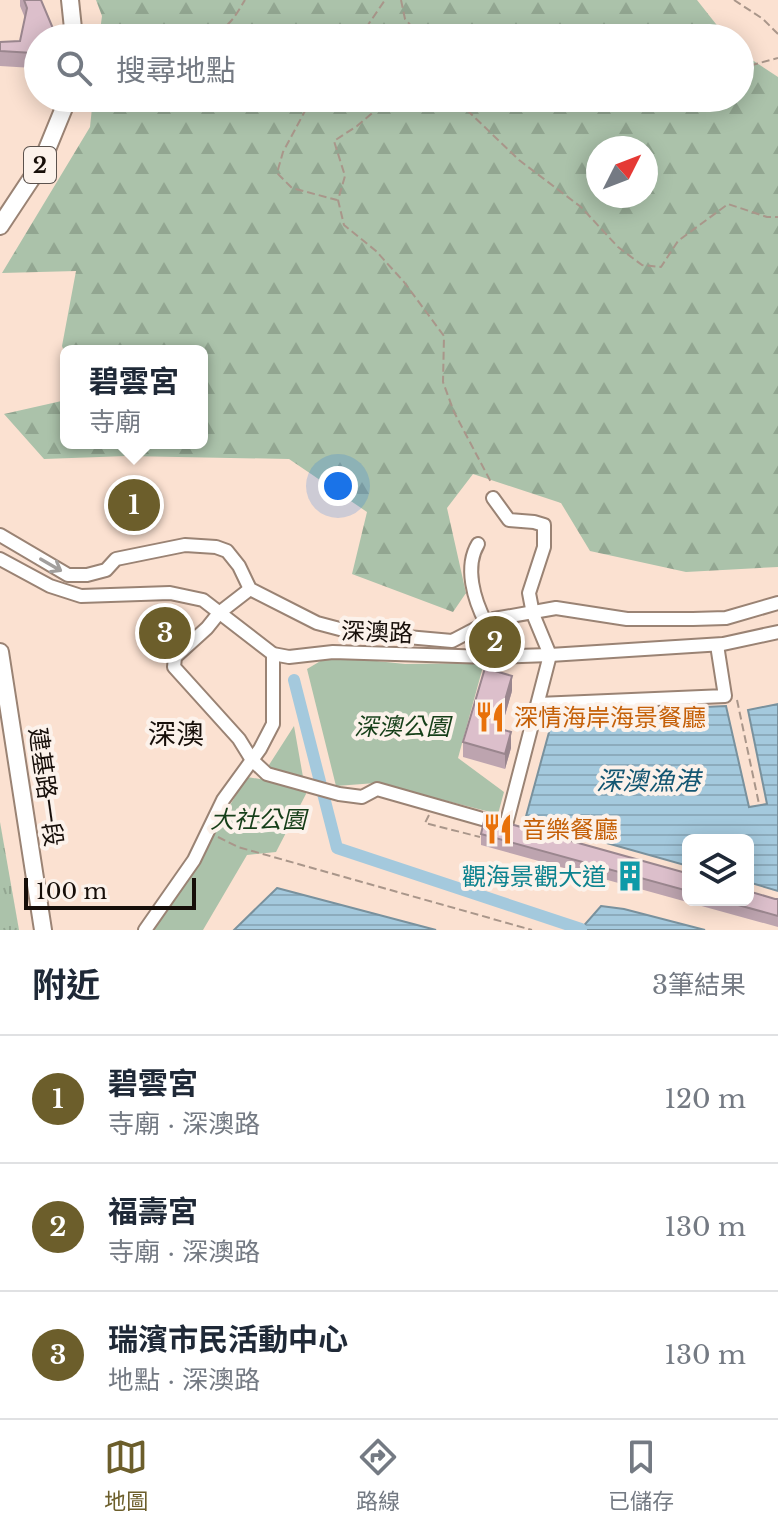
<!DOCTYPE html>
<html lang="zh-TW">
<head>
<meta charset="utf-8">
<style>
  body { margin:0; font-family:"Libre Baskerville","Noto Sans TC",serif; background:#f6f6f7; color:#1f2937 }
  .controls { position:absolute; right:24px; bottom:24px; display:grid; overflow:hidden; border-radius:12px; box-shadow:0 4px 20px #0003 }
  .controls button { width:72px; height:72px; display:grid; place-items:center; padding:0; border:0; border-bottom:2px solid #e0e1e3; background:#fff; color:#1f2937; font:40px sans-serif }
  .compass { position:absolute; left:586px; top:136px; width:72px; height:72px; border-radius:50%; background:#fff; box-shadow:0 4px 20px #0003; rotate:48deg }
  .scale { position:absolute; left:24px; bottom:20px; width:172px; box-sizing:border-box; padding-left:8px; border:4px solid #160e09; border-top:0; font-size:22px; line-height:28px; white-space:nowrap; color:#160e09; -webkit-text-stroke:6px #fcf2eb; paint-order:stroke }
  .you { position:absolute; left:338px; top:486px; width:28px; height:28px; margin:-20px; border:6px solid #fff; border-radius:50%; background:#1a73e8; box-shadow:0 0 0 12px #1a73e833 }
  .badge { display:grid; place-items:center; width:52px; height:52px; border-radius:50%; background:#6c5e2b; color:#fff; font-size:26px; font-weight:700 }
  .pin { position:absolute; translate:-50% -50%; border:4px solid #fff; box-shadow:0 2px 8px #0006 }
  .popup { position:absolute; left:60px; top:345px; width:148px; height:104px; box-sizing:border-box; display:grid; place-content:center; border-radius:12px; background:#fff; filter:drop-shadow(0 2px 6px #0005); font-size:26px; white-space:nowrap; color:#747a83 }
  .popup b { font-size:30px; color:#1f2937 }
  .popup::after { content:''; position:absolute; left:50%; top:100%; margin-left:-16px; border:16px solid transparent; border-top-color:#fff }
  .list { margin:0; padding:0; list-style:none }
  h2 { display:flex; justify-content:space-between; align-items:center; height:104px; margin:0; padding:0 32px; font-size:34px }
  h2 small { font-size:26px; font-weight:400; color:#747a83 }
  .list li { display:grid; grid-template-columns:52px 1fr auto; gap:24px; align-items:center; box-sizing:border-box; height:128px; padding:0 32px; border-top:2px solid #e0e1e3 }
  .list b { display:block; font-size:30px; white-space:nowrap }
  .list p { margin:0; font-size:26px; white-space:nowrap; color:#747a83 }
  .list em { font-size:26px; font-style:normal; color:#747a83 }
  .icon { flex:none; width:44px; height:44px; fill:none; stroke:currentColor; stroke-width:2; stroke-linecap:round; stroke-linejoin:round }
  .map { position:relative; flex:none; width:778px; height:930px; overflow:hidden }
  .search { position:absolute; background:#fff; box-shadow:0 4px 20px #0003; left:24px; right:24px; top:24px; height:88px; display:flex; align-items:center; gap:20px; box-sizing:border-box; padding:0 28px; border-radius:44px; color:#747a83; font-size:30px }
  .sheet { height:488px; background:#fff }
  nav { display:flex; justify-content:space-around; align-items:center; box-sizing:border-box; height:112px; border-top:2px solid #e0e1e3; background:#fff; font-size:22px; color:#747a83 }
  nav a { display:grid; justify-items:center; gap:4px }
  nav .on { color:#6c5e2b }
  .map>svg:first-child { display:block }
</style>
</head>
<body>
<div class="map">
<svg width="778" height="930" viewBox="0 0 778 930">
  <defs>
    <pattern id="grass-tufts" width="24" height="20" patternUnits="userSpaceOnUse" patternTransform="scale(2)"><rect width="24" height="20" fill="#abc2aa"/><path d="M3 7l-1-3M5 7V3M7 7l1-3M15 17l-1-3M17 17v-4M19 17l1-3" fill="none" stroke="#92a691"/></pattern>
    <pattern id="forest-firs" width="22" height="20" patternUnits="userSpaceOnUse" patternTransform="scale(2)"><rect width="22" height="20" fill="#abc2aa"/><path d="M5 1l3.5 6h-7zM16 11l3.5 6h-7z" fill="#92a691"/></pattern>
    <pattern id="water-rules" width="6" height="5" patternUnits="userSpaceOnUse" patternTransform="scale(2)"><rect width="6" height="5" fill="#a4c9dd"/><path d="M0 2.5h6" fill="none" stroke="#8cabbc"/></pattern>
  </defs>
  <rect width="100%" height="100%" fill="#fbe1d1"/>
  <polygon fill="url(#grass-tufts)" points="0,822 19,930 0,930"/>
  <g fill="url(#forest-firs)" fill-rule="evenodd">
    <polygon points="96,0 697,0 727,38 99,38 102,16"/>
    <path d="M740,52l38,25v490l-92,5 -96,-21 -29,-48 -88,-29 -26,34 19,85 -13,19 -101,-38 15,-62 -78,-53 -162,-3 -83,3 -40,-45 62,-14v43h136v-92h-136v6l-4,-11 14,-75 -74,2 88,-146 3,-29h647zM598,148h48v48h-48z"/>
  </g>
  <g fill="#abc2aa">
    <polygon points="329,656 405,664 484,663 458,758 504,792 498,814 376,783 336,786 307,669"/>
    <polygon points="294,726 306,794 276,852 247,855 203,930 154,930 247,777 260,779"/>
  </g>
  <g fill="url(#water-rules)" stroke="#79919d" stroke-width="2">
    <polygon points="778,704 778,891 748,882 748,840 688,840 688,866 525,820 554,714 726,706 749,807 767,804 748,710"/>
    <polygon points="277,888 436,930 234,930"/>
    <polygon points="601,906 624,909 705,930 580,930"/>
  </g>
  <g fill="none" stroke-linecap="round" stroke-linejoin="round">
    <polyline stroke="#a4c9dd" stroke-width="12" points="294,680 337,848 581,929"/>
    <g stroke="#9a8374" stroke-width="16">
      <g id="minor">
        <polyline points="493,498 509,520 534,522 544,525 544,547 529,593 533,614 550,655 506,825"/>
        <polyline points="0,535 68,575 87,575 106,570 116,559 185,545 216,547 227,551 239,566 250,589 317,623 351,632 452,641 494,619 556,608 627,619 693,619 726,618 778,603"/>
        <path d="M478,544c-14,23 -4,56 8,79"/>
        <polyline points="0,559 50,586 81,596 170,593 203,600 273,654 289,657 333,652 489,657 550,655 723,644 778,632"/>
        <polyline points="250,589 219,613 207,628 175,657 174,667 239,739 252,760 267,774 339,794 362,797 377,789 500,824"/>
        <polyline points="538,704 725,696 717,645"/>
        <polyline points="145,930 194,860 223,800 260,749 273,724 273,654"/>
      </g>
    </g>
    <g stroke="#9a8374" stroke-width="20">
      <g id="major">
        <polyline points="70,0 74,38"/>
        <polyline points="0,226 41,164 68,98"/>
        <polyline points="0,652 43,930"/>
      </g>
    </g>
    <g stroke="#a9968a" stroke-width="2" stroke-dasharray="8 4" stroke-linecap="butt">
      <polyline points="401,0 405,19 413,28"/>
      <polyline points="734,0 763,19 778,34"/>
      <path d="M146,38c25,-2 60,4 81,-13 7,-6 13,-17 18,-25"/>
      <polyline points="359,38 385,0"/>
      <polyline points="740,72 752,65 778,58"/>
      <polyline points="312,98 283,152 277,173 292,188 337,200"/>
      <polyline points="390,98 357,126 334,141 345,176 338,200 344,225 376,251 404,282 444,336 443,382 454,412 492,484"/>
      <polyline points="446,98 469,112 519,160 581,207 618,247 642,265 661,267 678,241 728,204 767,217 778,217"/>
      <polyline points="737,700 759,804"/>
      <polyline points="429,815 425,823 480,837"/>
      <polyline points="218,837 238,847 532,930"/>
    </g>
    <use href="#minor" stroke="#fff" stroke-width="12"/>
    <use href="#major" stroke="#fff" stroke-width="16"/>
  </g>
  <g fill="#bda4af">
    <polygon points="20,0 41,0 38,38 38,75 33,68 0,66 0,42 20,41 25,18 20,6"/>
    <polygon points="179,622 174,646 151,645 151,633"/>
    <polygon points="512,691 501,729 511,748 505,769 463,757 463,742"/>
    <polygon points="481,834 688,873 688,900 778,899 778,927 481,845"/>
  </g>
  <g fill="#9a868e">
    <polygon points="179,610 179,622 174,646 174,634"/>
    <polygon points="512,676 512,691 497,743 497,728"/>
    <polygon points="511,732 511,748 505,769 505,754"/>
  </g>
  <g fill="#dcbfcb" stroke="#9a868e" stroke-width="2">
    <polygon points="24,0 41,0 57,38 38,38 38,60 33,53 0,51 0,42 20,41 27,8"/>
    <polygon points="157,606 179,610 174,634 151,633"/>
    <polygon points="485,668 512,676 497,728 511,732 505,754 463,742"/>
    <polygon points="485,817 686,873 688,873 688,891 481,834"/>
    <polygon points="748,891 775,899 778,899 778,916 720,900 748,900"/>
  </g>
  <defs><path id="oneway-shaft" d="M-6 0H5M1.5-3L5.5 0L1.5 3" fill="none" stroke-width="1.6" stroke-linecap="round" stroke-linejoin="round" transform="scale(2)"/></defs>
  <use stroke="#a29f9d" href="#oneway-shaft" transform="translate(51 565) rotate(30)"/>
  <defs>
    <g id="restaurant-bare" transform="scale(2.4)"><path d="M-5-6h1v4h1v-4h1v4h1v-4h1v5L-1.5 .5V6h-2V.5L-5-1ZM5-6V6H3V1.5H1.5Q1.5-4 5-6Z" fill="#e8710a" stroke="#fcf2eb" stroke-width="2.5" paint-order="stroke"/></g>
    <g id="building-bare" transform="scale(2.4)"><path d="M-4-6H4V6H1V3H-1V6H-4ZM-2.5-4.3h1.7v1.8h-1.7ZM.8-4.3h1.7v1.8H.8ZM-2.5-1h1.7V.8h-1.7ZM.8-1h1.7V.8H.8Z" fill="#0f9aa8" stroke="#fcf2eb" stroke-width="2.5" paint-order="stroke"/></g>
  </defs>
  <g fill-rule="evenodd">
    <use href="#restaurant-bare" x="490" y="717"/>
    <use href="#restaurant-bare" x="498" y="829"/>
    <use href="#building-bare" x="630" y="876"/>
  </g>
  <g text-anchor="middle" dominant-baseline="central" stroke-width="8" stroke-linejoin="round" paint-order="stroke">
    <rect fill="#fcf2eb" stroke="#5b524d" stroke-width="2" x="24" y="147" width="32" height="36" rx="6"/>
    <g font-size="22" font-weight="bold" fill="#160e09">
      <text x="40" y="165">2</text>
    </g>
    <g font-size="24" fill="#160e09" stroke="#fcf2eb">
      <text transform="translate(377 632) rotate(2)">深澳路</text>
      <text transform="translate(46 787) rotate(82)">建基路一段</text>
    </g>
    <g font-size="24" fill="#c56008" stroke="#fcf2eb" text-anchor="start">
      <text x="514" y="717">深情海岸海景餐廳</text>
      <text x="522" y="829">音樂餐廳</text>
    </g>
    <g font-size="24" font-style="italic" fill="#153e18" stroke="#fcf2eb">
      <text x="402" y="726">深澳公園</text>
      <text x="258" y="819">大社公園</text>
    </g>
    <g font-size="24" fill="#0d838f" stroke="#fcf2eb" text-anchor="end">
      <text x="606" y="876">觀海景觀大道</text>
    </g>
    <g font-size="26" font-style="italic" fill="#135672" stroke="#fcf2eb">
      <text x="648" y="781">深澳漁港</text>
    </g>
    <g font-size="28" fill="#160e09" stroke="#fcf2eb">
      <text x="176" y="734">深澳</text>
    </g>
  </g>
</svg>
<div class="controls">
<button><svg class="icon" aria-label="layers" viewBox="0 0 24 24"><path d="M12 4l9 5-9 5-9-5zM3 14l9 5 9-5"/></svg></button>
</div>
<svg class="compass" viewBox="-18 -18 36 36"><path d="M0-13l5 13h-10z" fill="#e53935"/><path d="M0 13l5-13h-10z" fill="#747a83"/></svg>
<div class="scale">100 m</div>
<div class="you"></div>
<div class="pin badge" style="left:134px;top:505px">1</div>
<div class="popup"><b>碧雲宮</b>寺廟</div>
<div class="pin badge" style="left:495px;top:642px">2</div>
<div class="pin badge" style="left:165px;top:633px">3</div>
<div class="search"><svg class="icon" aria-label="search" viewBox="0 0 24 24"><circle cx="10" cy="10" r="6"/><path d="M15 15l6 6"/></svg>搜尋地點</div>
</div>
<section class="sheet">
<h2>附近<small>3筆結果</small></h2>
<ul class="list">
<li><span class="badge">1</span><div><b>碧雲宮</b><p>寺廟 · 深澳路</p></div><em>120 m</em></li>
<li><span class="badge">2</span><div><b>福壽宮</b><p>寺廟 · 深澳路</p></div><em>130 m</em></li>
<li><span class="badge">3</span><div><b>瑞濱市民活動中心</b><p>地點 · 深澳路</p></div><em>130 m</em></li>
</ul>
</section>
<nav>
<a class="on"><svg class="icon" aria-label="map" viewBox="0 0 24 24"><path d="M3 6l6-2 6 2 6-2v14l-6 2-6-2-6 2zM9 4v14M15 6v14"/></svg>地圖</a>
<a><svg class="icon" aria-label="directions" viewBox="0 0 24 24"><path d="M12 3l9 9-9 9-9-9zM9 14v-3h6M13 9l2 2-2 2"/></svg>路線</a>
<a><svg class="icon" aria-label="saved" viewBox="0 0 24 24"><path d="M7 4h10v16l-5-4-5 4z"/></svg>已儲存</a>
</nav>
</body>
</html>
